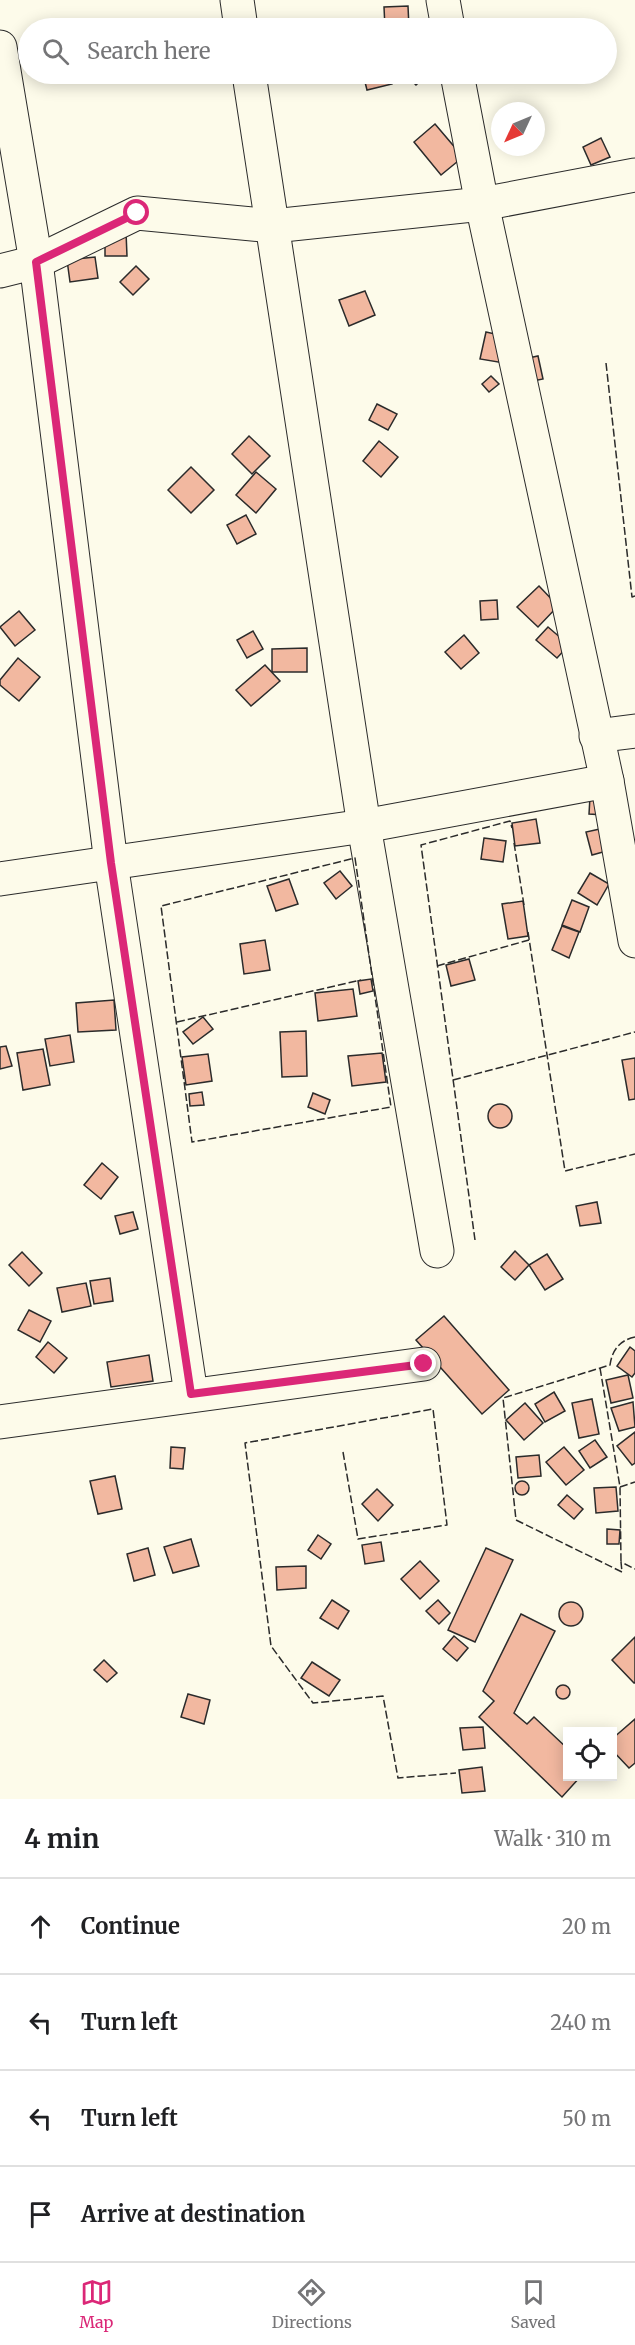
<!DOCTYPE html>
<html lang="en">
<head>
<meta charset="utf-8">
<style>
  body { margin:0; font-family:Merriweather,serif; background:#f2f2f2; color:#202124 }
  .controls { position:absolute; right:18px; bottom:18px; display:grid; overflow:hidden; border-radius:0px; box-shadow:0 3px 15px #0003 }
  .controls button { width:54px; height:54px; display:grid; place-items:center; padding:0; border:0; border-bottom:2px solid #e0e0e0; background:#fff; color:#202124; font:30px sans-serif }
  .compass { position:absolute; left:491px; top:102px; width:54px; height:54px; border-radius:50%; background:#fff; box-shadow:0 3px 15px #0003; rotate:226deg }
  .stop { position:absolute; width:18px; height:18px; margin:-14px; border:4px solid #db2777; border-radius:50%; background:#fff }
  .stop.end { background:#db2777; border-color:#fff; box-shadow:0 2px 6px #0008 }
  .list { margin:0; padding:0; list-style:none }
  h2 { display:flex; justify-content:space-between; align-items:center; height:78px; margin:0; padding:0 24px; font-size:26px }
  h2 small { font-size:20px; font-weight:400; color:#757577 }
  .list li { display:grid; grid-template-columns:39px 1fr auto; gap:18px; align-items:center; box-sizing:border-box; height:96px; padding:0 24px; border-top:2px solid #e0e0e0 }
  .list b { display:block; font-size:22px; white-space:nowrap }
  .list em { font-size:20px; font-style:normal; color:#757577 }
  .icon { flex:none; width:33px; height:33px; fill:none; stroke:currentColor; stroke-width:2; stroke-linecap:round; stroke-linejoin:round }
  .map { position:relative; flex:none; width:635px; height:1799px; overflow:hidden }
  .search { position:absolute; background:#fff; box-shadow:0 3px 15px #0003; left:18px; right:18px; top:18px; height:66px; display:flex; align-items:center; gap:15px; box-sizing:border-box; padding:0 21px; border-radius:33px; color:#757577; font-size:22px }
  .sheet { height:462px; background:#fff }
  nav { display:flex; justify-content:space-around; align-items:center; box-sizing:border-box; height:84px; border-top:2px solid #e0e0e0; background:#fff; font-size:16px; color:#757577 }
  nav a { display:grid; justify-items:center; gap:3px }
  nav .on { color:#db2777 }
  .map>svg:first-child { display:block }
</style>
</head>
<body>
<div class="map">
<svg width="635" height="1799" viewBox="0 0 635 1799">
  <rect width="100%" height="100%" fill="#fdfbea"/>
  <g fill="#f2b8a0" stroke="#2b2b2b" stroke-width="1.5">
    <polygon points="408,6 409,28 385,28 384,7"/>
    <polygon points="71,24 71,28 45,28 44,26"/>
    <polygon points="363,74 390,74 392,84 367,90"/>
    <polygon points="405,74 428,74 416,85"/>
    <polygon points="435,124 463,157 441,175 414,142"/>
    <polygon points="601,138 610,157 591,165 583,147"/>
    <polygon points="105,232 126,232 127,256 105,256"/>
    <polygon points="95,257 98,278 70,282 67,260"/>
    <polygon points="136,266 149,279 133,295 120,282"/>
    <polygon points="365,291 375,315 349,326 339,300"/>
    <polygon points="486,332 509,337 504,363 480,359"/>
    <polygon points="538,356 543,379 523,383 519,360"/>
    <polygon points="491,376 499,384 489,392 482,384"/>
    <polygon points="377,404 397,414 388,430 369,420"/>
    <polygon points="249,436 270,456 252,474 232,454"/>
    <polygon points="379,441 398,457 381,477 363,461"/>
    <polygon points="191,467 214,490 191,513 168,490"/>
    <polygon points="256,472 276,489 256,513 236,495"/>
    <polygon points="246,515 256,534 237,544 227,525"/>
    <polygon points="539,586 558,606 538,627 517,607"/>
    <polygon points="497,600 498,619 481,620 480,601"/>
    <polygon points="19,611 35,630 15,646 0,627"/>
    <polygon points="548,627 569,645 557,658 536,640"/>
    <polygon points="253,631 263,649 247,658 237,640"/>
    <polygon points="464,635 479,653 461,669 445,652"/>
    <polygon points="307,648 307,672 272,672 272,649"/>
    <polygon points="18,658 40,677 19,701 0,685 0,680"/>
    <polygon points="265,665 280,681 251,706 236,690"/>
    <polygon points="590,797 604,798 604,815 589,814"/>
    <polygon points="536,819 540,843 515,846 512,823"/>
    <polygon points="609,827 614,849 592,855 586,832"/>
    <polygon points="484,838 506,841 503,862 481,859"/>
    <polygon points="340,871 352,886 336,899 324,883"/>
    <polygon points="590,873 609,884 597,905 578,893"/>
    <polygon points="289,879 298,904 276,911 267,886"/>
    <polygon points="572,900 589,907 580,932 562,925"/>
    <polygon points="523,901 528,936 508,939 502,904"/>
    <polygon points="562,926 579,932 569,958 552,950"/>
    <polygon points="265,940 270,970 244,974 240,944"/>
    <polygon points="469,959 475,980 451,986 446,965"/>
    <polygon points="371,979 373,991 360,994 358,981"/>
    <polygon points="353,989 357,1016 318,1021 315,993"/>
    <polygon points="114,1000 116,1030 78,1032 76,1003"/>
    <polygon points="203,1017 213,1029 193,1044 183,1032"/>
    <polygon points="306,1031 307,1076 282,1077 280,1032"/>
    <polygon points="70,1035 74,1062 50,1066 45,1039"/>
    <polygon points="6,1046 12,1066 0,1069 0,1047"/>
    <polygon points="43,1049 50,1085 23,1090 17,1053"/>
    <polygon points="382,1053 386,1082 352,1086 348,1056"/>
    <polygon points="208,1054 212,1081 186,1085 182,1057"/>
    <polygon points="635,1058 635,1099 629,1100 622,1060"/>
    <polygon points="202,1092 204,1105 190,1106 189,1094"/>
    <polygon points="313,1093 330,1100 325,1114 308,1107"/>
    <circle cx="500" cy="1116" r="12"/>
    <polygon points="102,1163 118,1177 101,1199 84,1185"/>
    <polygon points="597,1202 601,1223 580,1226 576,1206"/>
    <polygon points="133,1212 138,1229 120,1234 115,1216"/>
    <polygon points="515,1251 529,1265 515,1280 501,1267"/>
    <polygon points="22,1252 42,1273 29,1286 9,1265"/>
    <polygon points="547,1254 563,1279 545,1290 529,1265"/>
    <polygon points="110,1278 113,1301 94,1304 90,1281"/>
    <polygon points="86,1283 91,1306 62,1312 57,1288"/>
    <polygon points="29,1310 51,1321 40,1342 18,1330"/>
    <polygon points="444,1316 509,1390 482,1414 416,1340"/>
    <polygon points="48,1342 67,1358 54,1373 36,1357"/>
    <polygon points="630,1347 635,1351 635,1373 632,1377 617,1366"/>
    <polygon points="149,1355 153,1381 111,1387 107,1362"/>
    <polygon points="628,1375 633,1398 611,1403 606,1380"/>
    <polygon points="554,1392 565,1411 545,1422 535,1404"/>
    <polygon points="592,1399 599,1434 579,1438 572,1403"/>
    <polygon points="633,1402 635,1427 619,1431 611,1408"/>
    <polygon points="525,1403 543,1423 524,1440 506,1420"/>
    <polygon points="635,1432 635,1463 632,1465 617,1446"/>
    <polygon points="595,1440 607,1457 590,1468 579,1451"/>
    <polygon points="171,1447 185,1448 183,1469 170,1468"/>
    <polygon points="564,1447 584,1470 566,1485 546,1462"/>
    <polygon points="539,1455 541,1476 518,1478 516,1457"/>
    <polygon points="115,1476 122,1509 98,1514 90,1481"/>
    <circle cx="522" cy="1488" r="7"/>
    <polygon points="616,1487 618,1511 596,1513 594,1488"/>
    <polygon points="377,1489 393,1505 378,1521 362,1504"/>
    <polygon points="567,1495 583,1509 574,1519 558,1505"/>
    <polygon points="607,1529 620,1530 619,1544 607,1544"/>
    <polygon points="318,1535 331,1544 321,1559 308,1550"/>
    <polygon points="191,1539 199,1566 173,1573 164,1547"/>
    <polygon points="381,1542 384,1561 365,1564 362,1545"/>
    <polygon points="148,1548 155,1575 134,1581 127,1554"/>
    <polygon points="486,1548 513,1560 475,1642 448,1630"/>
    <polygon points="420,1561 439,1581 420,1599 401,1579"/>
    <polygon points="306,1566 306,1588 277,1590 276,1567"/>
    <polygon points="332,1600 349,1611 338,1629 320,1618"/>
    <polygon points="438,1600 450,1613 439,1624 426,1611"/>
    <circle cx="571" cy="1614" r="12"/>
    <polygon points="521,1614 555,1631 514,1713 527,1724 534,1717 568,1749 568,1776 581,1776 562,1797 479,1717 494,1701 483,1691"/>
    <polygon points="454,1636 468,1648 457,1661 443,1649"/>
    <polygon points="635,1637 635,1683 634,1683 612,1660"/>
    <polygon points="104,1660 117,1673 107,1682 94,1670"/>
    <polygon points="312,1662 340,1680 329,1696 301,1678"/>
    <circle cx="563" cy="1692" r="7"/>
    <polygon points="188,1694 210,1700 204,1724 181,1717"/>
    <polygon points="635,1719 635,1763 629,1768 612,1750 612,1739"/>
    <polygon points="483,1727 485,1748 463,1750 460,1728"/>
    <polygon points="482,1767 485,1791 462,1793 459,1770"/>
  </g>
  <g fill="none" stroke-linecap="round" stroke-linejoin="round">
    <g stroke="#2b2b2b" stroke-width="35">
      <g id="minor">
        <polyline points="237,0 241,28"/>
        <polyline points="443,0 448,28"/>
        <polyline points="0,47 36,262 111,863 191,1394"/>
        <polyline points="249,74 364,826 437,1251"/>
        <polyline points="457,74 482,204 607,781 635,941"/>
        <polyline points="0,271 36,262 137,213 273,226 482,204 635,175"/>
        <polyline points="596,736 635,731"/>
        <polyline points="0,879 364,826 607,781"/>
        <polyline points="0,1422 424,1364"/>
      </g>
    </g>
    <use href="#minor" stroke="#fdfbea" stroke-width="33"/>
    <g stroke="#2b2b2b" stroke-width="1.5" stroke-dasharray="8 3" stroke-linecap="butt">
      <polyline points="606,363 632,597 635,596"/>
      <polyline points="514,843 524,905"/>
      <polygon points="355,858 391,1107 192,1142 161,906"/>
      <polyline points="528,932 565,1171 635,1154"/>
      <polyline points="437,966 529,940"/>
      <polyline points="177,1022 361,980"/>
      <polyline points="453,1080 635,1032"/>
      <polyline points="475,1240 421,845 510,821 512,828"/>
      <path d="M635,1337c-15,3 -23,13 -25,28l-107,33 13,122 106,52 -1,-10 14,7"/>
      <polyline points="600,1368 620,1487 621,1562"/>
      <polyline points="343,1452 358,1539 447,1525 433,1409 245,1443 271,1646 313,1703 383,1696 398,1778 456,1773"/>
      <polyline points="620,1487 635,1482"/>
    </g>
  </g>
  <g fill="none" stroke-linecap="round" stroke-linejoin="round">
    <polyline stroke="#db2777" stroke-width="8" points="137,213 36,262 111,863 191,1394 424,1364"/>
  </g>
</svg>
<div class="controls">
<button><svg class="icon" aria-label="locate" viewBox="0 0 24 24"><circle cx="12" cy="12" r="6"/><path d="M12 2v4M12 18v4M2 12h4M18 12h4"/></svg></button>
</div>
<svg class="compass" viewBox="-18 -18 36 36"><path d="M0-13l5 13h-10z" fill="#e53935"/><path d="M0 13l5-13h-10z" fill="#757577"/></svg>
<div class="stop" style="left:137px;top:213px"></div>
<div class="stop end" style="left:424px;top:1364px"></div>
<div class="search"><svg class="icon" aria-label="search" viewBox="0 0 24 24"><circle cx="10" cy="10" r="6"/><path d="M15 15l6 6"/></svg>Search here</div>
</div>
<section class="sheet">
<h2>4 min<small>Walk · 310 m</small></h2>
<ul class="list">
<li><svg class="icon" aria-label="ahead" viewBox="0 0 24 24"><path d="M12 20V5M6 11l6-6 6 6"/></svg><div><b>Continue</b></div><em>20 m</em></li>
<li><svg class="icon" aria-label="left" viewBox="0 0 24 24"><path d="M17 20v-9H6M10 6l-5 5 5 5"/></svg><div><b>Turn left</b></div><em>240 m</em></li>
<li><svg class="icon" aria-label="left" viewBox="0 0 24 24"><path d="M17 20v-9H6M10 6l-5 5 5 5"/></svg><div><b>Turn left</b></div><em>50 m</em></li>
<li><svg class="icon" aria-label="arrive" viewBox="0 0 24 24"><path d="M6 21V4h12l-3 4 3 4H6"/></svg><div><b>Arrive at destination</b></div></li>
</ul>
</section>
<nav>
<a class="on"><svg class="icon" aria-label="map" viewBox="0 0 24 24"><path d="M3 6l6-2 6 2 6-2v14l-6 2-6-2-6 2zM9 4v14M15 6v14"/></svg>Map</a>
<a><svg class="icon" aria-label="directions" viewBox="0 0 24 24"><path d="M12 3l9 9-9 9-9-9zM9 14v-3h6M13 9l2 2-2 2"/></svg>Directions</a>
<a><svg class="icon" aria-label="saved" viewBox="0 0 24 24"><path d="M7 4h10v16l-5-4-5 4z"/></svg>Saved</a>
</nav>
</body>
</html>
